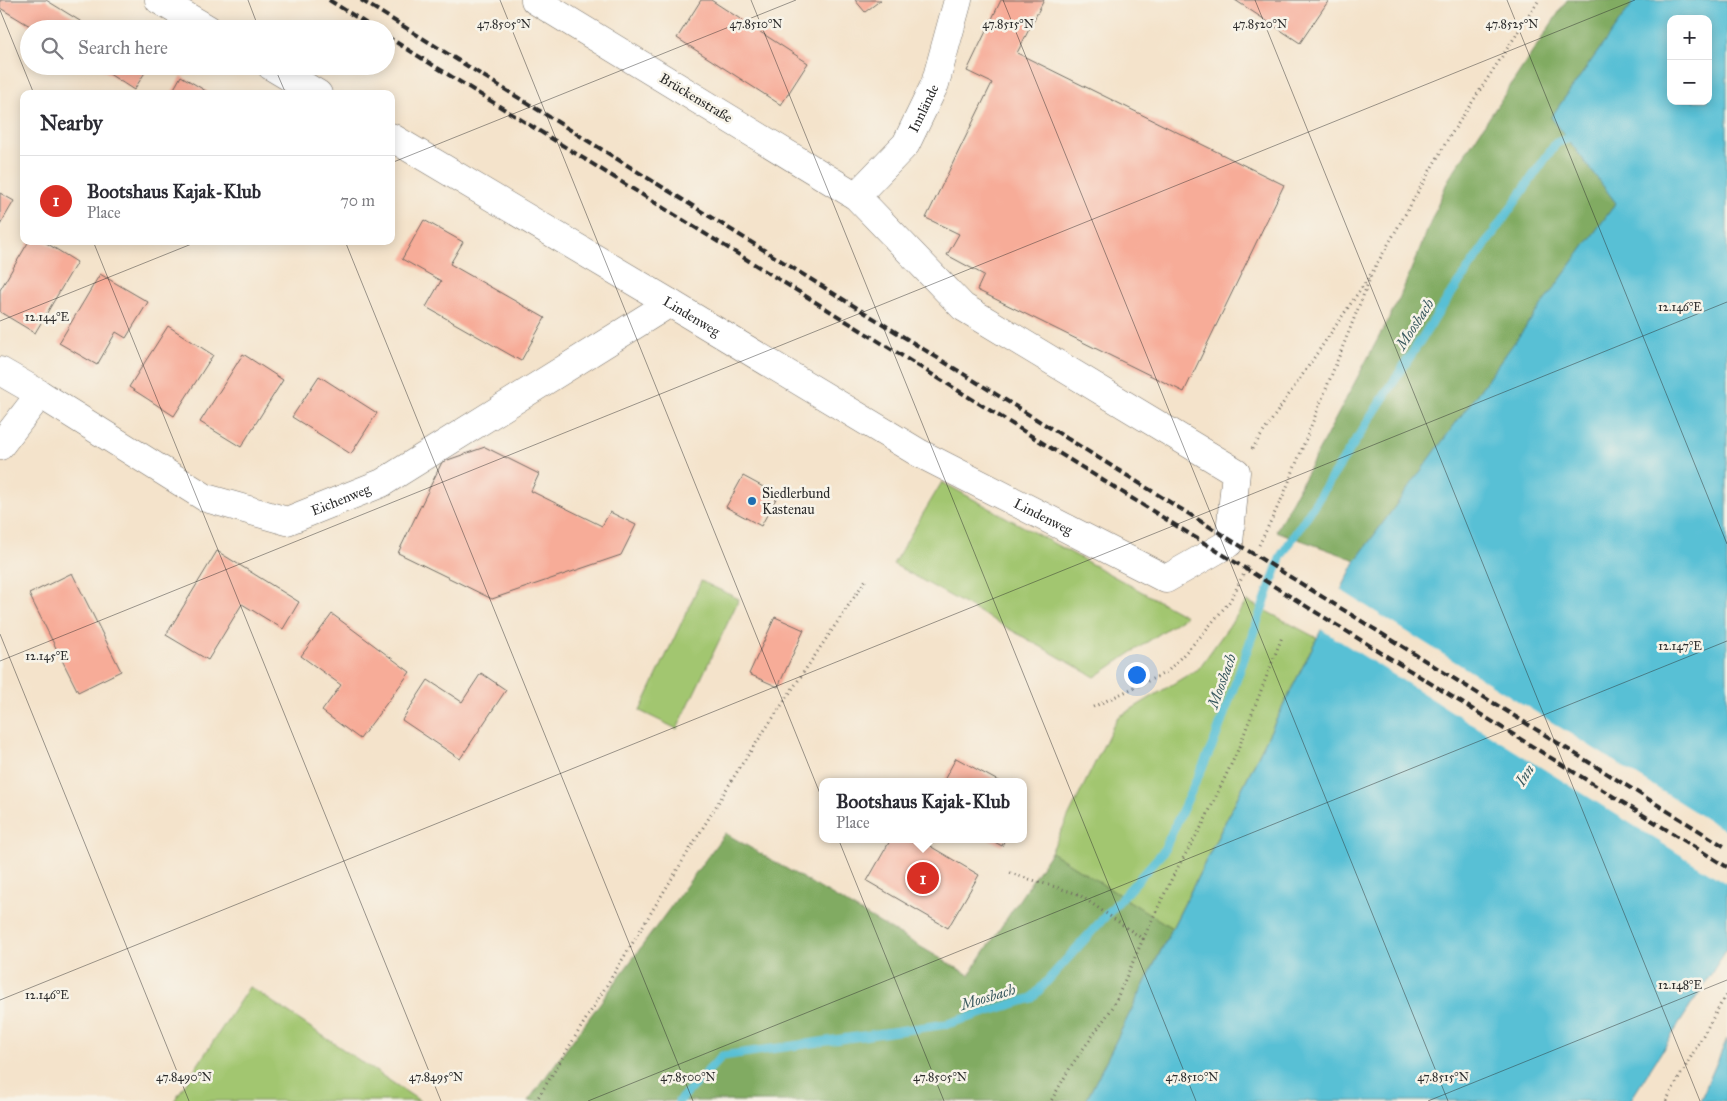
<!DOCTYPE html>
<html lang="en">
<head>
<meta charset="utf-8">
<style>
  body { margin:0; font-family:"IM FELL Great Primer",serif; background:#f7f7f7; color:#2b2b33 }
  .controls { position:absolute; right:15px; top:15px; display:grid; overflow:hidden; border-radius:10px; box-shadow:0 2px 12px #0003 }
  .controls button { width:45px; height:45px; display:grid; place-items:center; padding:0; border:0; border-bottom:1px solid #e1e1e2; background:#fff; color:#2b2b33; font:25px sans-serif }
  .you { position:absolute; left:1136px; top:674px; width:18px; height:18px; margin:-12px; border:4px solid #fff; border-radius:50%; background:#1a73e8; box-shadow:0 0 0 8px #1a73e833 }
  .badge { display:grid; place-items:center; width:32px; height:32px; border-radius:50%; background:#d93025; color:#fff; font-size:16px; font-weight:700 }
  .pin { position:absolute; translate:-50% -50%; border:2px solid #fff; box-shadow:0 1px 5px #0006 }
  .popup { position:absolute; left:819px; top:778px; width:208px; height:65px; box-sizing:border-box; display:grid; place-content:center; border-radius:10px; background:#fff; filter:drop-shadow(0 1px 4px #0005); font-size:16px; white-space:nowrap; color:#7c7c81 }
  .popup b { font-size:19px; color:#2b2b33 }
  .popup::after { content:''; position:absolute; left:50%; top:100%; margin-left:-10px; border:10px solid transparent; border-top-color:#fff }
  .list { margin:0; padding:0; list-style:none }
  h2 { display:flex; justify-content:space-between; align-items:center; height:65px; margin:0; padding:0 20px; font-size:21px }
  h2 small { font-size:16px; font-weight:400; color:#7c7c81 }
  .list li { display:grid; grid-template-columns:32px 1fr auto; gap:15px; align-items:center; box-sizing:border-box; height:90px; padding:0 20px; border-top:1px solid #e1e1e2 }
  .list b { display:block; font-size:19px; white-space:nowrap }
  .list p { margin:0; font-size:16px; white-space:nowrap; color:#7c7c81 }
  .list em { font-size:16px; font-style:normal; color:#7c7c81 }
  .icon { flex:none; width:28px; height:28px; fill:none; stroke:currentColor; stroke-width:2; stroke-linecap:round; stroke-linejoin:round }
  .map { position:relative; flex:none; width:1727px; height:1101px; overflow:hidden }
  .search { position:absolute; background:#fff; box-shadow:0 2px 12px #0003; left:20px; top:20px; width:375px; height:55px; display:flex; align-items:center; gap:12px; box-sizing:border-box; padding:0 18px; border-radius:28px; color:#7c7c81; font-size:19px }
  .panel { position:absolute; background:#fff; box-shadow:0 2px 12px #0003; left:20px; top:90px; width:375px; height:155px; border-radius:10px }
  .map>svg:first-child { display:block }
</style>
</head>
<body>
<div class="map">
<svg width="1727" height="1101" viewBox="0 0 1727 1101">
  <rect width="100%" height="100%" fill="#f7f3e8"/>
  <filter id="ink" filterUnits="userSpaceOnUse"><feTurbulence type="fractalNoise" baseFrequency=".02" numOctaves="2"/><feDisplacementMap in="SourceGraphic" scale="10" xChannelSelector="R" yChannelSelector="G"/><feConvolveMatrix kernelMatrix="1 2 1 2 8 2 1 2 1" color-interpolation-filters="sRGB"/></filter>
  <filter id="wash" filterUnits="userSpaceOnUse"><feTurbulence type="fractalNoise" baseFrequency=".0096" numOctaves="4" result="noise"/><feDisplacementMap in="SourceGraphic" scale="20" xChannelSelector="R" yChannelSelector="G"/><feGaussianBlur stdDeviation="1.12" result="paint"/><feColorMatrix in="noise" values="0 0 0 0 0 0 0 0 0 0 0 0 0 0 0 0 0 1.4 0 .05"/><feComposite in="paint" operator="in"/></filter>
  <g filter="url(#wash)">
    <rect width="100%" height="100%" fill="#f4e3cb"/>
    <g fill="#a2c66f" stroke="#66784d">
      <polygon points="942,482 1186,616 1095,677 893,564"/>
      <polygon points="701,581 739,599 677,729 640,711"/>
      <polygon points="1247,601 1317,638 1172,928 1051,852 1117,718 1199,668"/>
      <polygon points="249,987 250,987 420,1101 174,1101"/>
    </g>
    <g fill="#81ab62" stroke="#566b46">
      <polygon points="1567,0 1635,0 1551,117 1616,203 1356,560 1276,531 1399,299 1448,180"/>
      <polygon points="725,833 969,975 1051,852 1172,928 1086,1101 528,1101"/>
    </g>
    <g fill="#58c0d5" stroke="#427680" fill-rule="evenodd">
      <path d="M1635,0h92v949l-97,152h-544l270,-541 260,-357 -65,-86zM1671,19h37v82h-37z"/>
      <polygon points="1727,1039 1727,1101 1700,1101"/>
    </g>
    <polygon fill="#f4e3cb" points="1339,589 1727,832 1727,884 1319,628"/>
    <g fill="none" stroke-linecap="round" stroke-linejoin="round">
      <polyline stroke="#58c0d5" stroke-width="9" points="679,1101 722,1056 947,1024 1032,998 1163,852 1214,742 1281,556 1442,307 1556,143 1577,135"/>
    </g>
    <g id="blocks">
      <g fill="#f7ac98">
        <polygon points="0,0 46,0 93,29 35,29 0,8"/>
        <polygon points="701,0 711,0 808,63 781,105 677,38"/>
        <polygon points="855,0 881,0 865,12"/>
        <polygon points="1001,0 1044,0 1017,53 1284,185 1184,392 977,290 984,275 947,255 959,234 926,218 992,83 967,71"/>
        <polygon points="1235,0 1329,0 1300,43"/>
        <polygon points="97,66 149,66 134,90"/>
        <polygon points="181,76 211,94 171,94"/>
        <polygon points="0,193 14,201 0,225"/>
        <polygon points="424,220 463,242 450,264 545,318 521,361 426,307 441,281 402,259"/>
        <polygon points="29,241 43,241 77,262 35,333 0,312 0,290"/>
        <polygon points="100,274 148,302 126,338 116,332 97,365 59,343"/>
        <polygon points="168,326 213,355 174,416 129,387"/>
        <polygon points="243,354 283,380 241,447 200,422"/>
        <polygon points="319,376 377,413 351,454 292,417"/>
        <polygon points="485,447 539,474 531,491 602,526 610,512 636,525 621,555 492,599 398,553 442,462"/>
        <polygon points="743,476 778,495 761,526 726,507"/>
        <polygon points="217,551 299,602 283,629 242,604 208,660 166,635"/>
        <polygon points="72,573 121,671 78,692 29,594"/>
        <polygon points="332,614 410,672 360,739 322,711 341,685 301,656"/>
        <polygon points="775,617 804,630 778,687 749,674"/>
        <polygon points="481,673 506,690 460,759 402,720 428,680 462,702"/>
        <polygon points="956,758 1000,782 943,782"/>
        <polygon points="891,839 918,839 979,875 948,928 867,881"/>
        <polygon points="989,839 1005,839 1002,846"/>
      </g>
    </g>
  </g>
  <g filter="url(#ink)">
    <use href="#blocks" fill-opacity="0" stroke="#716b63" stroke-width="1"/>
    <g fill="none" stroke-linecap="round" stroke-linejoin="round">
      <g stroke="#716b63" stroke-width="29">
        <g id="street">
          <polyline points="159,0 208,29"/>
          <polyline points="271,66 318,94"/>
          <path id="s1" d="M391,137l279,166 249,150 247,126 63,-36 7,-71 -273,-165 -107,-111 -321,-196"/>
          <path id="s2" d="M856,196l50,-52 29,-60 23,-84"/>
          <path id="s3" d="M0,371l40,23 166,104 81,23 95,-38 288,-180"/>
          <polyline points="0,446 40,394"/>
        </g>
      </g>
      <g stroke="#716b63" stroke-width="3" stroke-dasharray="1 4" stroke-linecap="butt">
        <polyline points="1252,449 1373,271 1448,139 1539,0"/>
        <polyline points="1259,545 1284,494 1371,276"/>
        <polyline points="1093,707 1167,672 1200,637 1230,601 1249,564"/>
        <polyline points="1010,873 1078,894 1143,939 1113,1007 1071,1066 1051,1101"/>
        <polyline points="1143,939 1174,874 1203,824 1237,752 1282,637"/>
        <polyline points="536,1101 740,767 867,578"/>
        <polyline points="1666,1101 1727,993"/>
      </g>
      <use href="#street" stroke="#fff" stroke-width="28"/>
      <g stroke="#2b2b2b" stroke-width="4" stroke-dasharray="8 4" stroke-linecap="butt">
        <polyline points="329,0 375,29"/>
        <polyline points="361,0 1727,848"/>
        <polyline points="386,36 1727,867"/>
      </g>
    </g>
  </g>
  <path fill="none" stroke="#2b2b2b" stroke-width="1" stroke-opacity="0.45" d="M248,0l11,29M500,0l444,1101M751,0l445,1101M1003,0l445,1101M1255,0l445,1101M1507,0l220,544M0,10l34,84M274,66l12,28M391,163l405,-163M93,241l348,860M345,241l348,860M0,321l199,-80M0,634l189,467M0,661l1635,-661M0,1000l1727,-698M588,1101l1139,-460M1428,1101l299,-121"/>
  <circle fill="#1f6fb2" stroke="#f7f3e8" stroke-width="2" cx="752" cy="501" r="5"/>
  <g text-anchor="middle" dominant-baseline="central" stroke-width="5" stroke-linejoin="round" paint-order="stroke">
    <g font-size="14" fill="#2b2b2b" stroke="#f7f3e8">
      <text transform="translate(696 98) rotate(31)">Brückenstraße</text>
      <text stroke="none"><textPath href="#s2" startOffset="112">Innlände</textPath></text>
      <text stroke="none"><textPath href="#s1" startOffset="350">Lindenweg</textPath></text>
      <text stroke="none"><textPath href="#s3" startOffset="384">Eichenweg</textPath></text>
      <text stroke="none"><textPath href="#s1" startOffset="755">Lindenweg</textPath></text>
    </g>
    <g font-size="14" fill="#2b2b2b" stroke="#f7f3e8" text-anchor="start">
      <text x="762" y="493">Siedlerbund<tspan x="762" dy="16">Kastenau</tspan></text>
    </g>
    <g font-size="15" font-style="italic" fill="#38585e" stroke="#f7f3e8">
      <text transform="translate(1415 324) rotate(-57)">Moosbach</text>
      <text transform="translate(1222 681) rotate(-70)">Moosbach</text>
      <text transform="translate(1525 775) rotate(-58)">Inn</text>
      <text transform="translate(988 997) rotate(-17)">Moosbach</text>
    </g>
  </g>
  <g font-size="12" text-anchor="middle" fill="#2b2b2b" stroke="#f7f3e8" stroke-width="5" stroke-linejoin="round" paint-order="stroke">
    <text x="504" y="28">47.8505°N</text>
    <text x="756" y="28">47.8510°N</text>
    <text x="1008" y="28">47.8515°N</text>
    <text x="1260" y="28">47.8520°N</text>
    <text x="1512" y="28">47.8525°N</text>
    <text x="1680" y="311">12.146°E</text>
    <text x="47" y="321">12.144°E</text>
    <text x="1680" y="650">12.147°E</text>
    <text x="47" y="660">12.145°E</text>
    <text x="1680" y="989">12.148°E</text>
    <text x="47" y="999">12.146°E</text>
    <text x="184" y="1081">47.8490°N</text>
    <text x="436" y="1081">47.8495°N</text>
    <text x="688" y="1081">47.8500°N</text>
    <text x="940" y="1081">47.8505°N</text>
    <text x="1192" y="1081">47.8510°N</text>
    <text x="1443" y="1081">47.8515°N</text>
  </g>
</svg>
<div class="controls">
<button>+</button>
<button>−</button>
</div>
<div class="you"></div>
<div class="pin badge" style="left:923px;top:878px">1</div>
<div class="popup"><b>Bootshaus Kajak-Klub</b>Place</div>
<div class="search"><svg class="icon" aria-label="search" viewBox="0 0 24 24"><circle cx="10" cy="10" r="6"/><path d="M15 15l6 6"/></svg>Search here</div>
<section class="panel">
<h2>Nearby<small></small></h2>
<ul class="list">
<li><span class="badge">1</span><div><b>Bootshaus Kajak-Klub</b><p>Place</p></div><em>70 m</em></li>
</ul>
</section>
</div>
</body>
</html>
